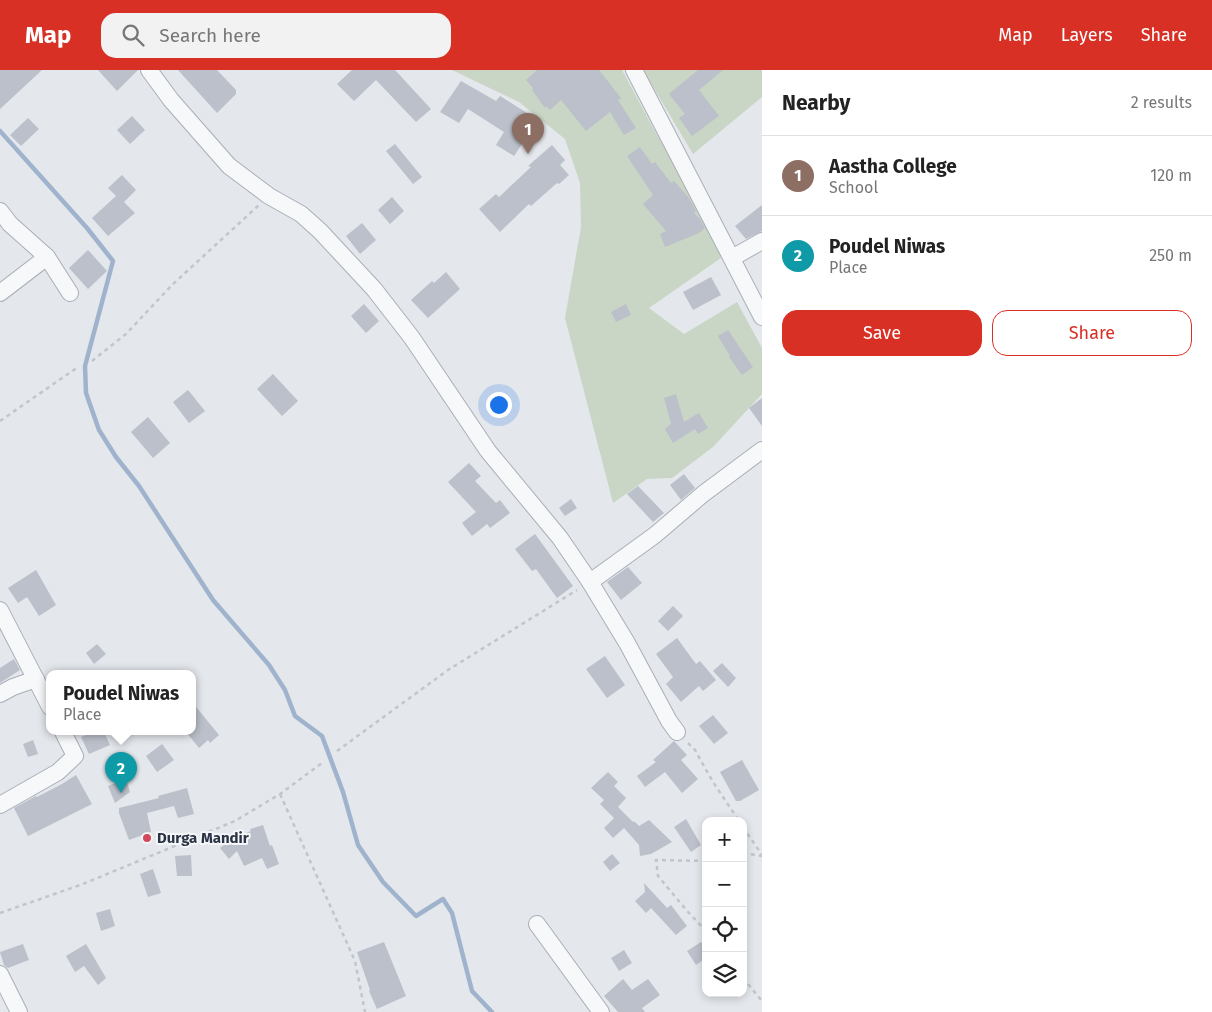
<!DOCTYPE html>
<html lang="en">
<head>
<meta charset="utf-8">
<style>
  body { margin:0; font-family:"Fira Sans",sans-serif; background:#f2f2f2; color:#222 }
  .controls { position:absolute; right:15px; bottom:15px; display:grid; overflow:hidden; border-radius:10px; box-shadow:0 2px 8px #0003 }
  .controls button { width:45px; height:45px; display:grid; place-items:center; padding:0; border:0; border-bottom:1px solid #e0e0e0; background:#fff; color:#222; font:25px sans-serif }
  .you { position:absolute; left:498px; top:334px; width:18px; height:18px; margin:-12px; border:4px solid #fff; border-radius:50%; background:#1a73e8; box-shadow:0 0 0 8px #1a73e833 }
  .badge { display:grid; place-items:center; width:32px; height:32px; border-radius:50%; background:#d93025; color:#fff; font-size:16px; font-weight:700 }
  .pin { position:absolute; translate:-50% -41px; filter:drop-shadow(0 1px 2px #0008) }
  .pin::after { content:''; position:absolute; top:26px; width:18px; height:15px; background:inherit; clip-path:polygon(0 0,100% 0,50% 100%) }
  .popup { position:absolute; left:46px; top:600px; width:150px; height:65px; box-sizing:border-box; display:grid; place-content:center; border-radius:10px; background:#fff; filter:drop-shadow(0 1px 4px #0005); font-size:16px; white-space:nowrap; color:#767676 }
  .popup b { font-size:19px; color:#222 }
  .popup::after { content:''; position:absolute; left:50%; top:100%; margin-left:-10px; border:10px solid transparent; border-top-color:#fff }
  .list { margin:0; padding:0; list-style:none }
  h2 { display:flex; justify-content:space-between; align-items:center; height:65px; margin:0; padding:0 20px; font-size:21px }
  h2 small { font-size:16px; font-weight:400; color:#767676 }
  .list li { display:grid; grid-template-columns:32px 1fr auto; gap:15px; align-items:center; box-sizing:border-box; height:80px; padding:0 20px; border-top:1px solid #e0e0e0 }
  .list b { display:block; font-size:19px; white-space:nowrap }
  .list p { margin:0; font-size:16px; white-space:nowrap; color:#767676 }
  .list em { font-size:16px; font-style:normal; color:#767676 }
  .actions { display:flex; gap:10px; padding:15px 20px }
  .actions a { flex:1; padding:11px 0; border:1px solid #d93025; border-radius:15px; text-align:center; font-size:18px; color:#d93025 }
  .actions .main { background:#d93025; color:#fff }
  .icon { flex:none; width:28px; height:28px; fill:none; stroke:currentColor; stroke-width:2; stroke-linecap:round; stroke-linejoin:round }
  .map { position:relative; flex:none; width:762px; height:942px; overflow:hidden }
  header { display:flex; align-items:center; gap:30px; box-sizing:border-box; height:70px; padding:0 25px; background:#d93025; color:#fff }
  header strong { font-size:24px }
  nav { display:flex; gap:28px; margin-inline-start:auto; font-size:18px }
  .search { width:350px; height:45px; background:#f2f2f2; display:flex; align-items:center; gap:12px; box-sizing:border-box; padding:0 18px; border-radius:15px; color:#767676; font-size:19px }
  main { display:flex }
  aside { flex:1; background:#fff }
  .map>svg:first-child { display:block }
</style>
</head>
<body>
<header>
<strong>Map</strong>
<div class="search"><svg class="icon" aria-label="search" viewBox="0 0 24 24"><circle cx="10" cy="10" r="6"/><path d="M15 15l6 6"/></svg>Search here</div>
<nav><a>Map</a><a>Layers</a><a>Share</a></nav>
</header>
<main>
<div class="map">
<svg width="762" height="942" viewBox="0 0 762 942">
  <rect width="100%" height="100%" fill="#e4e7ec"/>
  <g fill="#c9d6c5">
    <polygon points="452,0 622,0 657,65 698,130 721,188 649,238 684,264 737,232 762,278 762,324 713,377 672,408 647,409 613,433 565,248 581,157 580,113 565,69 519,32"/>
    <polygon points="643,0 762,0 762,27 693,84"/>
  </g>
  <g fill="none" stroke-linecap="round" stroke-linejoin="round">
    <polyline stroke="#9fb4cc" stroke-width="4.5" points="0,61 87,158 113,191 85,296 86,323 99,360 116,387 139,416 213,530 269,595 285,620 295,646 322,666 343,722 358,775 383,812 416,846 443,829 452,843 472,921 492,942"/>
  </g>
  <g fill="#bbc0ca">
    <polygon points="0,0 42,0 0,39"/>
    <polygon points="98,0 138,0 117,21"/>
    <polygon points="178,0 217,0 236,20 236,24 217,43"/>
    <polygon points="352,0 395,0 431,39 416,52 376,10 354,31 337,14"/>
    <polygon points="537,0 599,0 621,28 618,30 636,58 624,65 610,42 586,61 561,30 550,40 546,36 545,38 532,20 533,18 526,10"/>
    <polygon points="698,0 723,0 699,20 719,46 692,66 679,48 685,44 669,24"/>
    <polygon points="461,11 496,31 500,26 538,50 514,86 496,75 504,62 468,39 459,53 440,42"/>
    <polygon points="132,46 145,60 130,74 117,60"/>
    <polygon points="28,48 39,59 21,76 10,65"/>
    <polygon points="395,74 422,107 413,114 386,81"/>
    <polygon points="552,75 565,90 560,95 569,105 559,114 557,113 531,136 529,134 500,162 479,139 496,124 499,127 531,97 528,96"/>
    <polygon points="640,77 652,94 655,92 671,113 674,111 689,128 696,141 694,143 700,149 705,158 699,163 665,177 660,164 666,161 643,134 653,125 627,86"/>
    <polygon points="122,105 136,120 124,132 135,143 108,166 92,148 116,126 108,118"/>
    <polygon points="392,127 404,141 390,154 378,140"/>
    <polygon points="762,135 762,161 746,169 735,156"/>
    <polygon points="362,153 376,170 360,184 346,166"/>
    <polygon points="88,180 107,201 88,219 69,198"/>
    <polygon points="446,202 460,219 428,248 411,230 432,211 434,213"/>
    <polygon points="711,207 721,225 693,240 683,222"/>
    <polygon points="364,234 379,251 366,263 351,246"/>
    <polygon points="626,234 631,245 616,252 611,242"/>
    <polygon points="728,260 753,297 742,305 729,287 730,286 718,266"/>
    <polygon points="273,304 298,331 282,346 257,319"/>
    <polygon points="188,320 205,341 189,353 173,332"/>
    <polygon points="676,324 684,352 699,343 708,358 698,364 695,359 673,373 665,359 671,354 664,328"/>
    <polygon points="762,328 762,356 749,338"/>
    <polygon points="148,347 170,373 153,388 131,362"/>
    <polygon points="469,393 481,406 475,411 496,433 500,430 510,443 490,458 487,454 472,466 462,453 476,442 448,412"/>
    <polygon points="684,404 695,418 681,430 670,415"/>
    <polygon points="638,416 664,443 653,452 627,424"/>
    <polygon points="571,429 577,438 565,446 559,438"/>
    <polygon points="535,464 573,516 557,528 536,499 532,501 515,479"/>
    <polygon points="628,497 642,513 621,530 607,512"/>
    <polygon points="36,500 56,535 39,546 27,527 18,533 8,518"/>
    <polygon points="673,536 683,546 668,561 658,551"/>
    <polygon points="677,568 696,594 700,591 716,610 703,621 699,616 681,632 666,614 673,607 656,584"/>
    <polygon points="97,574 106,584 94,594 86,583"/>
    <polygon points="605,586 625,615 607,628 586,599"/>
    <polygon points="14,589 20,600 0,613 0,598"/>
    <polygon points="722,593 736,608 728,617 713,601"/>
    <polygon points="192,632 219,665 210,673 208,670 199,678 186,662 192,662"/>
    <polygon points="713,645 728,663 714,674 699,656"/>
    <polygon points="93,662 104,662 110,675 89,684 81,667"/>
    <polygon points="33,670 38,684 28,687 23,674"/>
    <polygon points="674,671 687,685 681,690 698,709 682,723 665,702 645,717 637,706 656,692 653,690"/>
    <polygon points="162,674 174,690 157,702 146,686"/>
    <polygon points="742,690 759,720 740,731 736,731 720,702"/>
    <polygon points="608,702 618,712 614,716 626,728 618,737 633,752 634,751 639,756 649,750 672,772 651,784 640,786 639,775 624,758 613,768 604,758 614,748 600,734 604,730 591,718"/>
    <polygon points="76,705 92,734 28,766 14,738 36,726 37,727 62,714"/>
    <polygon points="126,709 130,722 115,733 108,716"/>
    <polygon points="187,718 194,744 178,748 174,736 147,743 151,762 129,770 119,743 119,738 159,728 158,726"/>
    <polygon points="686,749 701,775 691,782 674,757"/>
    <polygon points="263,755 270,776 272,775 279,794 267,799 262,788 244,796 237,781 229,789 220,778 231,769 251,761 250,759"/>
    <polygon points="612,784 620,793 610,801 603,792"/>
    <polygon points="191,785 192,806 177,806 175,786"/>
    <polygon points="153,799 161,823 148,827 140,804"/>
    <polygon points="644,813 667,838 671,835 687,856 676,865 651,838 646,843 635,831 645,822"/>
    <polygon points="110,839 115,856 101,861 96,843"/>
    <polygon points="384,872 406,926 377,939 369,921 370,920 357,882"/>
    <polygon points="701,872 706,879 706,888 696,895 687,881"/>
    <polygon points="23,874 29,890 8,898 4,895 0,882"/>
    <polygon points="86,874 106,908 98,915 84,896 75,902 66,886"/>
    <polygon points="624,880 632,893 619,901 611,888"/>
    <polygon points="623,909 632,920 648,909 660,925 642,938 645,942 618,942 604,926"/>
  </g>
  <g fill="none" stroke-linecap="round" stroke-linejoin="round">
    <g stroke="#a9aeb7" stroke-width="18">
      <g id="minor">
        <polyline points="149,0 171,30 229,96 269,126 301,144 320,161 374,219 412,268 488,381 560,468 590,512 627,573 669,651 677,662"/>
        <polyline points="634,0 762,247"/>
        <polyline points="0,141 10,154 47,187 70,223"/>
        <polyline points="732,188 762,171"/>
        <polyline points="0,223 47,187"/>
        <polyline points="590,512 655,465 703,424 762,380"/>
        <polyline points="0,540 50,637"/>
        <polyline points="0,624 13,617 36,609"/>
        <polyline points="0,735 58,702 75,686 63,662"/>
        <polyline points="537,854 601,942"/>
        <polyline points="0,904 19,942"/>
      </g>
    </g>
    <g stroke="#c2c5cb" stroke-width="2.5" stroke-dasharray="4 4" stroke-linecap="butt">
      <polyline points="92,291 126,264 172,215 259,135"/>
      <polyline points="0,351 78,297"/>
      <polyline points="688,673 695,680 713,712 739,751"/>
      <polyline points="337,681 448,600 577,520"/>
      <polyline points="280,724 355,891 365,942"/>
      <polyline points="743,757 762,785"/>
      <polyline points="743,783 762,786"/>
      <polyline points="706,791 656,790 658,806 688,842 706,861"/>
      <polyline points="0,843 83,814 235,751 280,724 322,693"/>
      <polyline points="743,908 762,931"/>
    </g>
    <use href="#minor" stroke="#f7f8fa" stroke-width="16"/>
  </g>
  <circle fill="#d1495b" stroke="#f4f6f9" stroke-width="2" cx="147" cy="768" r="5"/>
  <g text-anchor="middle" dominant-baseline="central" stroke-width="4" stroke-linejoin="round" paint-order="stroke">
    <g font-size="15" font-weight="bold" fill="#2b3445" stroke="#f4f6f9" text-anchor="start">
      <text x="157" y="768">Durga Mandir</text>
    </g>
  </g>
</svg>
<div class="controls">
<button>+</button>
<button>−</button>
<button><svg class="icon" aria-label="locate" viewBox="0 0 24 24"><circle cx="12" cy="12" r="6"/><path d="M12 2v4M12 18v4M2 12h4M18 12h4"/></svg></button>
<button><svg class="icon" aria-label="layers" viewBox="0 0 24 24"><path d="M12 4l9 5-9 5-9-5zM3 14l9 5 9-5"/></svg></button>
</div>
<div class="you"></div>
<div class="pin badge" style="left:528px;top:84px;background:#8d6e63">1</div>
<div class="pin badge" style="left:121px;top:723px;background:#0f9aa8">2</div>
<div class="popup"><b>Poudel Niwas</b>Place</div>
</div>
<aside>
<h2>Nearby<small>2 results</small></h2>
<ul class="list">
<li><span class="badge" style="background:#8d6e63">1</span><div><b>Aastha College</b><p>School</p></div><em>120 m</em></li>
<li><span class="badge" style="background:#0f9aa8">2</span><div><b>Poudel Niwas</b><p>Place</p></div><em>250 m</em></li>
</ul>
<div class="actions"><a class="main">Save</a><a>Share</a></div>
</aside>
</main>
</body>
</html>
